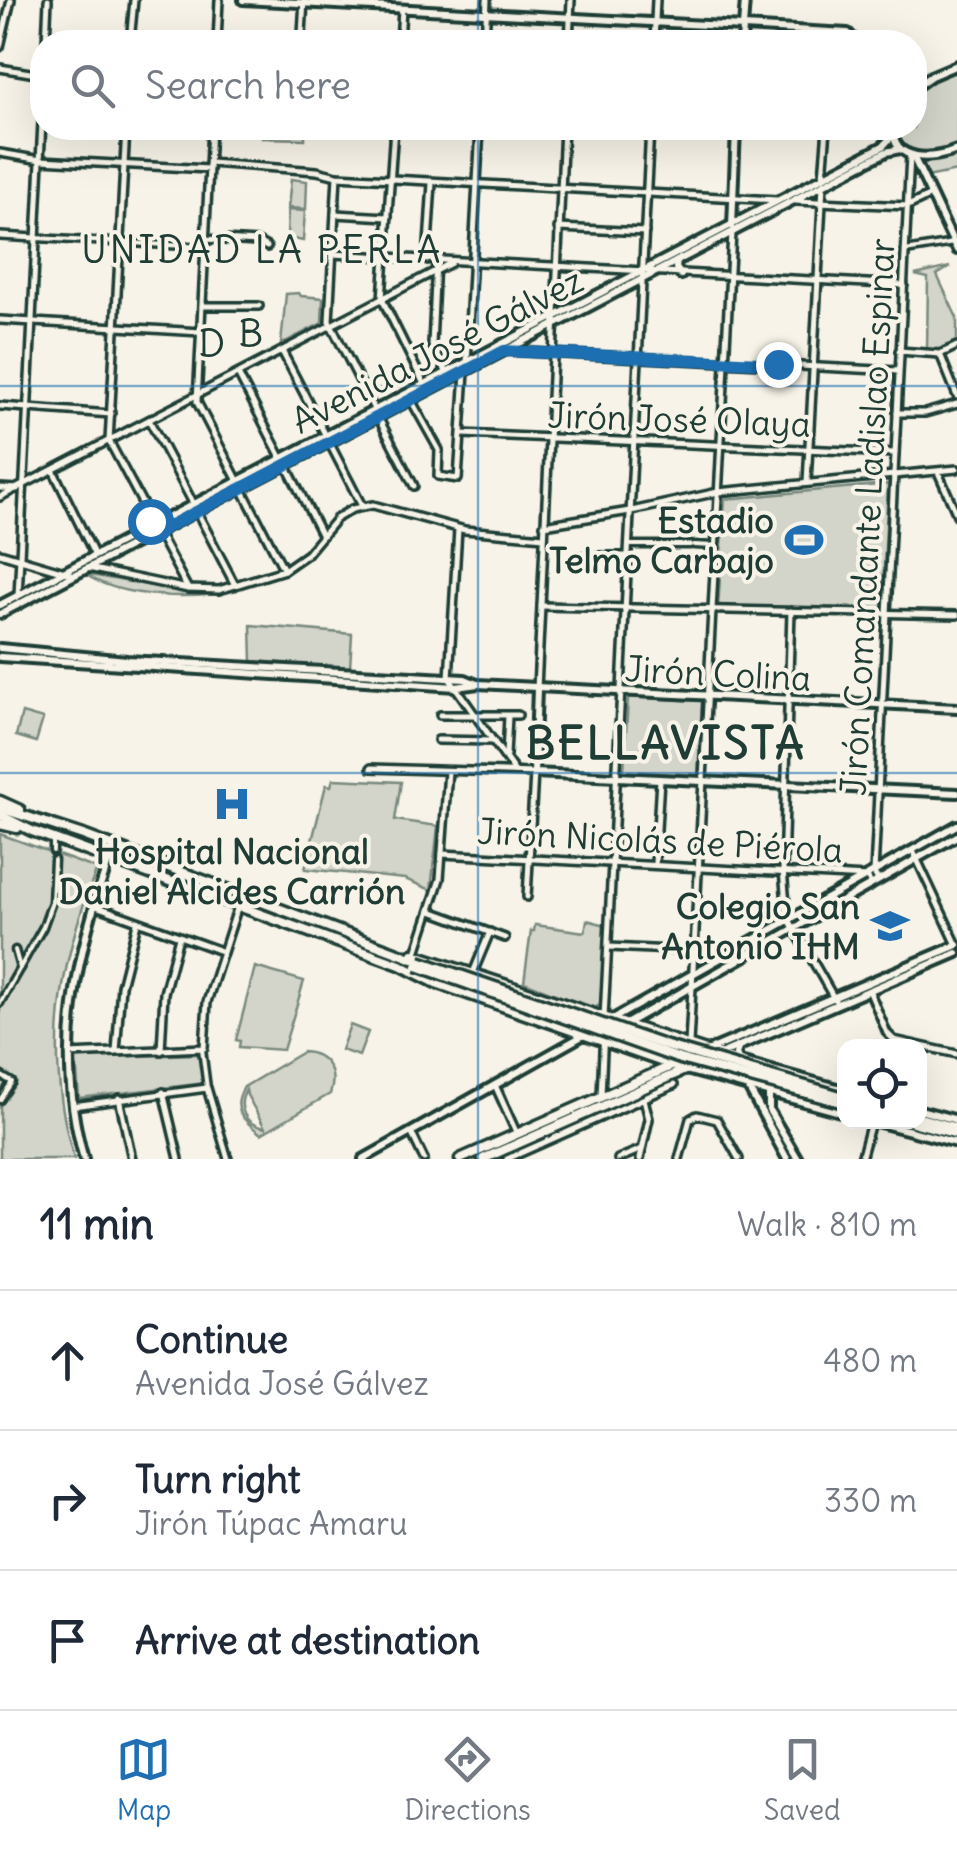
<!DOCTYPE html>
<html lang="en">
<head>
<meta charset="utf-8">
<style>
  body { margin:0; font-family:Delius,sans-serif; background:#f6f6f7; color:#1f2937 }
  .controls { position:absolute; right:30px; bottom:30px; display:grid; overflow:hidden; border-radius:20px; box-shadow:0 10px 40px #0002 }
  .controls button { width:90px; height:90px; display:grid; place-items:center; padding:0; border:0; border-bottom:2px solid #e0e1e3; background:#fff; color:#1f2937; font:50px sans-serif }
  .stop { position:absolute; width:30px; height:30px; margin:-22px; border:8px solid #1f6fb2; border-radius:50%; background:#fff }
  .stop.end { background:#1f6fb2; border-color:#fff; box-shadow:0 2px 10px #0008 }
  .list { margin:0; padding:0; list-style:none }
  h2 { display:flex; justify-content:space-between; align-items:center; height:130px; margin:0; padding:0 40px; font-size:42px }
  h2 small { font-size:32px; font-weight:400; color:#747a83 }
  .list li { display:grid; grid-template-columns:65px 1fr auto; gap:30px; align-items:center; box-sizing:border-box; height:140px; padding:0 40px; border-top:2px solid #e0e1e3 }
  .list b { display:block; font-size:38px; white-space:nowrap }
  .list p { margin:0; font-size:32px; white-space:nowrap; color:#747a83 }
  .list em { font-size:32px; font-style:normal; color:#747a83 }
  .icon { flex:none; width:55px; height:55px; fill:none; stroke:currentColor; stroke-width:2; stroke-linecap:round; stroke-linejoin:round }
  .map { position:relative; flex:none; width:957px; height:1159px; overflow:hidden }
  .search { position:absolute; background:#fff; box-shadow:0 10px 40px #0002; left:30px; right:30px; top:30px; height:110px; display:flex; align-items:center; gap:25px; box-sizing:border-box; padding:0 35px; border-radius:40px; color:#747a83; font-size:38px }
  .sheet { height:550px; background:#fff }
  nav { display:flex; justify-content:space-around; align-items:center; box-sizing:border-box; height:140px; border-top:2px solid #e0e1e3; background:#fff; font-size:28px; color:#747a83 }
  nav a { display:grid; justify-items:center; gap:5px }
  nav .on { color:#1f6fb2 }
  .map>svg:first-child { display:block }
</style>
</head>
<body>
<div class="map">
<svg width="957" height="1159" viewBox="0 0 957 1159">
  <rect width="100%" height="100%" fill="#f7f3e8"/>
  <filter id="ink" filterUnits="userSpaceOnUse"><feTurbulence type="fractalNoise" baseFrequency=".01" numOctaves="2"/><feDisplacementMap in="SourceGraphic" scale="20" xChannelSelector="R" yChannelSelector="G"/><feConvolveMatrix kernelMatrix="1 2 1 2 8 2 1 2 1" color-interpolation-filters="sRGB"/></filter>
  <g filter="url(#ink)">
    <g fill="#d3d5ca" stroke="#79897f" stroke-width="2.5" fill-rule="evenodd">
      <polygon points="957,69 957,146 922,152 902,145 896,128 914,128 915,93 924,85"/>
      <polygon points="262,128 305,128 305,139 262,138"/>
      <polygon points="957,155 957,171 927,177 923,161"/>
      <polygon points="291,179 307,181 306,209 288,208"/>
      <polygon points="288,210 305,211 303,241 287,238"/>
      <polygon points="950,267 937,275 957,318 957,344 939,352 927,351 928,278 915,275"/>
      <polygon points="299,293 301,296 323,298 322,323 281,344 286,294"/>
      <polygon points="888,484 882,611 718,609 725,499"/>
      <path d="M85,574l118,21 35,-5c-43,10 -117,9 -153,-16z"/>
      <polygon points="251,625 352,634 350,668 252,661"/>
      <polygon points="628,697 702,701 698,775 624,771"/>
      <polygon points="22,713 43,719 36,742 16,736"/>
      <polygon points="333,779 401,782 395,820 438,826 431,890 405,879 305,869 326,785 331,786"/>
      <path d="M0,834l97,35c-39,96 -53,188 -23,290h-74z"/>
      <polygon points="159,869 354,938 426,967 158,872"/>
      <polygon points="587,920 606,925 604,1001 594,1009 524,982 531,931 534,931 535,925 585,932"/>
      <polygon points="255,967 304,981 283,1050 239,1047 240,1041 236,1040"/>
      <polygon points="350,1025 368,1032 359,1056 341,1050"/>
      <path d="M303,1052c23,1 35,20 27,42l-69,40c-17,-13 -31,-24 -17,-47zM246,1090l1,5 18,33c-20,-3 -29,-21 -19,-38z"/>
      <polygon points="201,1054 205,1083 79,1098 76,1058"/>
    </g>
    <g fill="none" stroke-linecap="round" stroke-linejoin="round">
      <g stroke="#1f3d34" stroke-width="11">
        <g id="pedestrian">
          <polyline points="36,238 205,247"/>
          <polyline points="905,251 954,243"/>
          <polyline points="629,545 690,545"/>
          <polyline points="694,545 714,546"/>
          <polyline points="53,839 53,851"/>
          <polyline points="15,950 20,968"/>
          <polyline points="0,1003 43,927 52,902 54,860"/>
          <polyline points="202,1049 207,1088"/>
          <polyline points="0,1075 12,1082 0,1100"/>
        </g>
      </g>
      <g stroke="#1f3d34" stroke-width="12">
        <g id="minor">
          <polyline points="302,34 304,0"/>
          <polyline points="46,42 48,0"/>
          <polyline points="130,42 134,0"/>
          <polyline points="217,42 219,0"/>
          <polyline points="400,42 402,9"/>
          <polyline points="485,42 487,0"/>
          <polyline points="569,42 571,0"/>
          <polyline points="654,42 656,0"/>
          <polyline points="831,42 831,32"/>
          <polyline points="0,47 11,0"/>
          <polyline points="0,68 42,75"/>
          <polyline points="126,128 109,441 188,589"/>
          <polyline points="211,128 197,402 284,570"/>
          <polyline points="394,128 382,299 424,384"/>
          <polyline points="0,153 41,160 209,169"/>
          <polyline points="210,163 317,171 337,176 777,200"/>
          <polyline points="337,176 329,321 375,411"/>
          <polyline points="823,177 827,128"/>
          <polyline points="796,201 908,206 931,195"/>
          <polyline points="335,214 388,217"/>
          <polyline points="558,228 645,232"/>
          <polyline points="0,236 36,238"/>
          <polyline points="205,239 258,242 267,247"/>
          <polyline points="332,254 904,285"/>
          <polyline points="427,260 432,183"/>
          <polyline points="436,260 432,345 447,373"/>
          <polyline points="202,306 259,306"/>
          <polyline points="0,320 201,332"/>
          <polyline points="282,351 326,436"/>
          <polyline points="507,351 898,371"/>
          <polyline points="899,351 940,354 957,346"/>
          <polyline points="940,354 957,396"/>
          <polyline points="467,363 480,128"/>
          <polyline points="238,374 282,459"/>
          <polyline points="411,400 439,450 438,476 458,479 465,372"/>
          <polyline points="0,406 111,414"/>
          <polyline points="897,413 925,413 957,404"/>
          <polyline points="378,417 414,486"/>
          <polyline points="149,420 194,505"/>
          <polyline points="462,434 895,453"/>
          <polyline points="329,442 362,506"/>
          <polyline points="286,465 322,536"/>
          <polyline points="53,470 95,556"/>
          <polyline points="938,472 957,515"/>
          <polyline points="807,483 823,185"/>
          <polyline points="0,488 17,489"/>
          <polyline points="0,497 451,263"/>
          <polyline points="197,512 235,585"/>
          <polyline points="544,525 636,510 718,492 957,469"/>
          <polyline points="458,529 449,678 515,772"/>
          <polyline points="0,553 75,575"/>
          <polyline points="580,556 627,556"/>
          <polyline points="88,568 188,589 219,590 284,570 307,554 337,518 352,509 373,505 465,530 544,537"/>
          <polyline points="18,596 42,122"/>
          <polyline points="541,606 957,615"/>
          <polyline points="791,611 783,870 787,916 835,1000"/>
          <polyline points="537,689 564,128"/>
          <polyline points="440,715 518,715"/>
          <polyline points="438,740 494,741"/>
          <polyline points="506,755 508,716"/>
          <polyline points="371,768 534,773 527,897"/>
          <polyline points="913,851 957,945"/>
          <polyline points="442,854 867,877 871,884"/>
          <polyline points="655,863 660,779"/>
          <polyline points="878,880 874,873 910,155"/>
          <polyline points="93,905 221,951"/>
          <polyline points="431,911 505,938"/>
          <polyline points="609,947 694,951"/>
          <polyline points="416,953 440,879 448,771"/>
          <polyline points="473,973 490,932"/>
          <polyline points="869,990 887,1033 894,1040 892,1046"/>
          <polyline points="604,1018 650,128"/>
          <polyline points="894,1040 957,1054"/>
          <polyline points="689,1044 732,233"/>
          <polyline points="161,1051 164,993 179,937"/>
          <polyline points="116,1052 121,986 137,923"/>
          <polyline points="69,1054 204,1048 207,1002 238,906"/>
          <polyline points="495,1085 517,1134"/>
          <polyline points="163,1092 179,1159"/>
          <polyline points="601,1096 604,1029"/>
          <polyline points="119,1098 132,1159"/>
          <polyline points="73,1106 207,1088 228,1159"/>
          <polyline points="411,1132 424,1159"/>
          <polyline points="507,1159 674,1085"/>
          <polyline points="618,1159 642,1149"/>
          <polyline points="640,1159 649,1119 644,1099"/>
          <polyline points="679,1159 690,1119 697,1115 717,1120 739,1159"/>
          <polyline points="861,1159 871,1122"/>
        </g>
      </g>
      <g stroke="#1f3d34" stroke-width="14">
        <g id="tertiary">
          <polyline points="243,0 743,27 742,42"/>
          <polyline points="732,226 736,128"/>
          <polyline points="0,648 127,660 465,679 477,684"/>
          <polyline points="0,657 456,687 478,684 957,708"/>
          <polyline points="537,689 534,773 957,793"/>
          <polyline points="718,1055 844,1090"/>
          <polyline points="686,1070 844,1113"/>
          <polyline points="749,1089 787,1159"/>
          <polyline points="769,1091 769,1110 798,1159"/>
          <polyline points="920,1110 957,1120"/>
          <polyline points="876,1122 957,1143"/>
        </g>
      </g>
      <g stroke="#1f3d34" stroke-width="14">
        <g id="secondary">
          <polyline points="745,0 743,27 848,33 856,42"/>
          <polyline points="914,88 931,76 957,65"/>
          <path d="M893,128c-1,35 41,32 64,22"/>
          <polyline points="913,156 957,250"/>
          <polyline points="677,261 676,268 681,275"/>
          <polyline points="0,605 883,146 893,135"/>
          <polyline points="0,614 886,152 900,149"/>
          <polyline points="611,1020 957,825"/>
          <polyline points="624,1025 957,836"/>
          <polyline points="739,1046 736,1054 739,1061"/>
          <polyline points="705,1052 957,945"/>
          <polyline points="718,1055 957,953"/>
          <path d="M84,1159c-31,-107 -7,-211 30,-313"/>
          <polyline points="363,1159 584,1035"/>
        </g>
      </g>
      <g stroke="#1f3d34" stroke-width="15">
        <g id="primary">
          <polyline points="0,801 20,810"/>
          <polyline points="0,808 83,835 419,961"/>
          <polyline points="0,815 32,831 400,965 436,983 686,1070"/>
          <polyline points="0,824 17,828"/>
          <polyline points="413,954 718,1055"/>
          <polyline points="920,1118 957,1128"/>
          <polyline points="912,1122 957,1134"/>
          <polyline points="460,1159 701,1053"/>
          <polyline points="483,1159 714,1057"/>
        </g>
      </g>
      <use href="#pedestrian" stroke="#f7f3e8" stroke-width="4"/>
      <use href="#minor" stroke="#f7f3e8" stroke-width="5"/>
      <use href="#tertiary" stroke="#f7f3e8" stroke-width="6"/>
      <use href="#secondary" stroke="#f7f3e8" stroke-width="6"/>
      <use href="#primary" stroke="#f7f3e8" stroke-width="8"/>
      <g stroke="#1f3d34" stroke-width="15" stroke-linecap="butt">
        <g id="primary-bridge">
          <polyline points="419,961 667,1046 844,1097"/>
          <polyline points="417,966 680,1059 844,1103"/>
        </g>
      </g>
      <use href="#primary-bridge" stroke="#f7f3e8" stroke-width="8"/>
    </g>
  </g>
  <g fill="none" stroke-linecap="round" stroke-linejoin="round" filter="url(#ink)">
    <polyline stroke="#1f6fb2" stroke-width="12" points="150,521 158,532 504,351 778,364"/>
  </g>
  <path fill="none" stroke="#1f6fb2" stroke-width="2.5" stroke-opacity="0.55" d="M478,0v42M478,128v1031M0,386h957M0,773h957"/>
  <defs>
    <g id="stadium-bare" transform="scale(3)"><path d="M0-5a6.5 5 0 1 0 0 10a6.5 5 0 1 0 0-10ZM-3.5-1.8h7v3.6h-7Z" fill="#1f6fb2" stroke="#f7f3e8" stroke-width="2.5" paint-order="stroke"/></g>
    <g id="hospital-bare" transform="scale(3)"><path d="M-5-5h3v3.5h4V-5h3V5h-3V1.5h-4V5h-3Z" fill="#1f6fb2" stroke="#f7f3e8" stroke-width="2.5" paint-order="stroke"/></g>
    <g id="university-bare" transform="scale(3)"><path d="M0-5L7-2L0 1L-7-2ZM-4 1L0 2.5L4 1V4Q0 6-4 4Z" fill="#1f6fb2" stroke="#f7f3e8" stroke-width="2.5" paint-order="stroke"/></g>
  </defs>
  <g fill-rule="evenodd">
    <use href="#stadium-bare" x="804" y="540"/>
    <use href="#hospital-bare" x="232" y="804"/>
    <use href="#university-bare" x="890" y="926"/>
  </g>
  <g text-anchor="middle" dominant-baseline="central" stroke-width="8" stroke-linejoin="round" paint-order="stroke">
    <g font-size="35" fill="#1f3d34" stroke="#f7f3e8">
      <text transform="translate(437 350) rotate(-27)">Avenida José Gálvez</text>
      <text transform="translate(679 419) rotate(2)">Jirón José Olaya</text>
      <text transform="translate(867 517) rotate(-87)">Jirón Comandante Ladislao Espinar</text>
      <text transform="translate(718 673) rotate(3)">Jirón Colina</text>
      <text transform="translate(660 840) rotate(3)">Jirón Nicolás de Piérola</text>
    </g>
    <g font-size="35" font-weight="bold" fill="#1f3d34" stroke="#f7f3e8" text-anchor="end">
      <text x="774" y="520">Estadio<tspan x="774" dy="40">Telmo Carbajo</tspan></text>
      <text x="232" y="851" text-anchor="middle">Hospital Nacional<tspan x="232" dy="40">Daniel Alcides Carrión</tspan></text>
      <text x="860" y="906">Colegio San<tspan x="860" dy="40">Antonio IHM</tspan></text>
    </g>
    <g font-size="38" letter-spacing="2.5" fill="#1f3d34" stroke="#f7f3e8">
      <text x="262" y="249">UNIDAD LA PERLA</text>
      <text x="252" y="333">B</text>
      <text x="213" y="343">D</text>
    </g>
    <g font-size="45" font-weight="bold" letter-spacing="2.5" fill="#1f3d34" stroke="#f7f3e8">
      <text x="666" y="743">BELLAVISTA</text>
    </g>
  </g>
</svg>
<div class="controls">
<button><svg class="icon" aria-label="locate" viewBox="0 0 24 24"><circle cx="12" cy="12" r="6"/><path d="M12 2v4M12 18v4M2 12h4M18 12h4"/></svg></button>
</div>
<div class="stop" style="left:150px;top:521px"></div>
<div class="stop end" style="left:778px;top:364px"></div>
<div class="search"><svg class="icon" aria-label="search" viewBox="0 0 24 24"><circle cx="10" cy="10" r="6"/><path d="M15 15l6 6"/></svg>Search here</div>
</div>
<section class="sheet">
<h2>11 min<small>Walk · 810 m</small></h2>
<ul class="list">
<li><svg class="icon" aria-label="ahead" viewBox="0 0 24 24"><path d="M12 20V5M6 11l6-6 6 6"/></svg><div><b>Continue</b><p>Avenida José Gálvez</p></div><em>480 m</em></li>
<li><svg class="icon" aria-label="right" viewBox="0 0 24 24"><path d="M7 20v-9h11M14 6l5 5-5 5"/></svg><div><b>Turn right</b><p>Jirón Túpac Amaru</p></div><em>330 m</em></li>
<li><svg class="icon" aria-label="arrive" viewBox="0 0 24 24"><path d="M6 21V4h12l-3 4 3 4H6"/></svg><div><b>Arrive at destination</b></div></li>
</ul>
</section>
<nav>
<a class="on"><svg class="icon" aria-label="map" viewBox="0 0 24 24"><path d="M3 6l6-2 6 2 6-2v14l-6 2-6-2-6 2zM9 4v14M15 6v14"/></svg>Map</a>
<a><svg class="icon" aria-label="directions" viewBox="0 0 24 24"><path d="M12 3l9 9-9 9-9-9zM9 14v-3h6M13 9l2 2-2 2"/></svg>Directions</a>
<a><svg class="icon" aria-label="saved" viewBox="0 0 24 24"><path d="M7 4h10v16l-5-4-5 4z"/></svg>Saved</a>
</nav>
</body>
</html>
